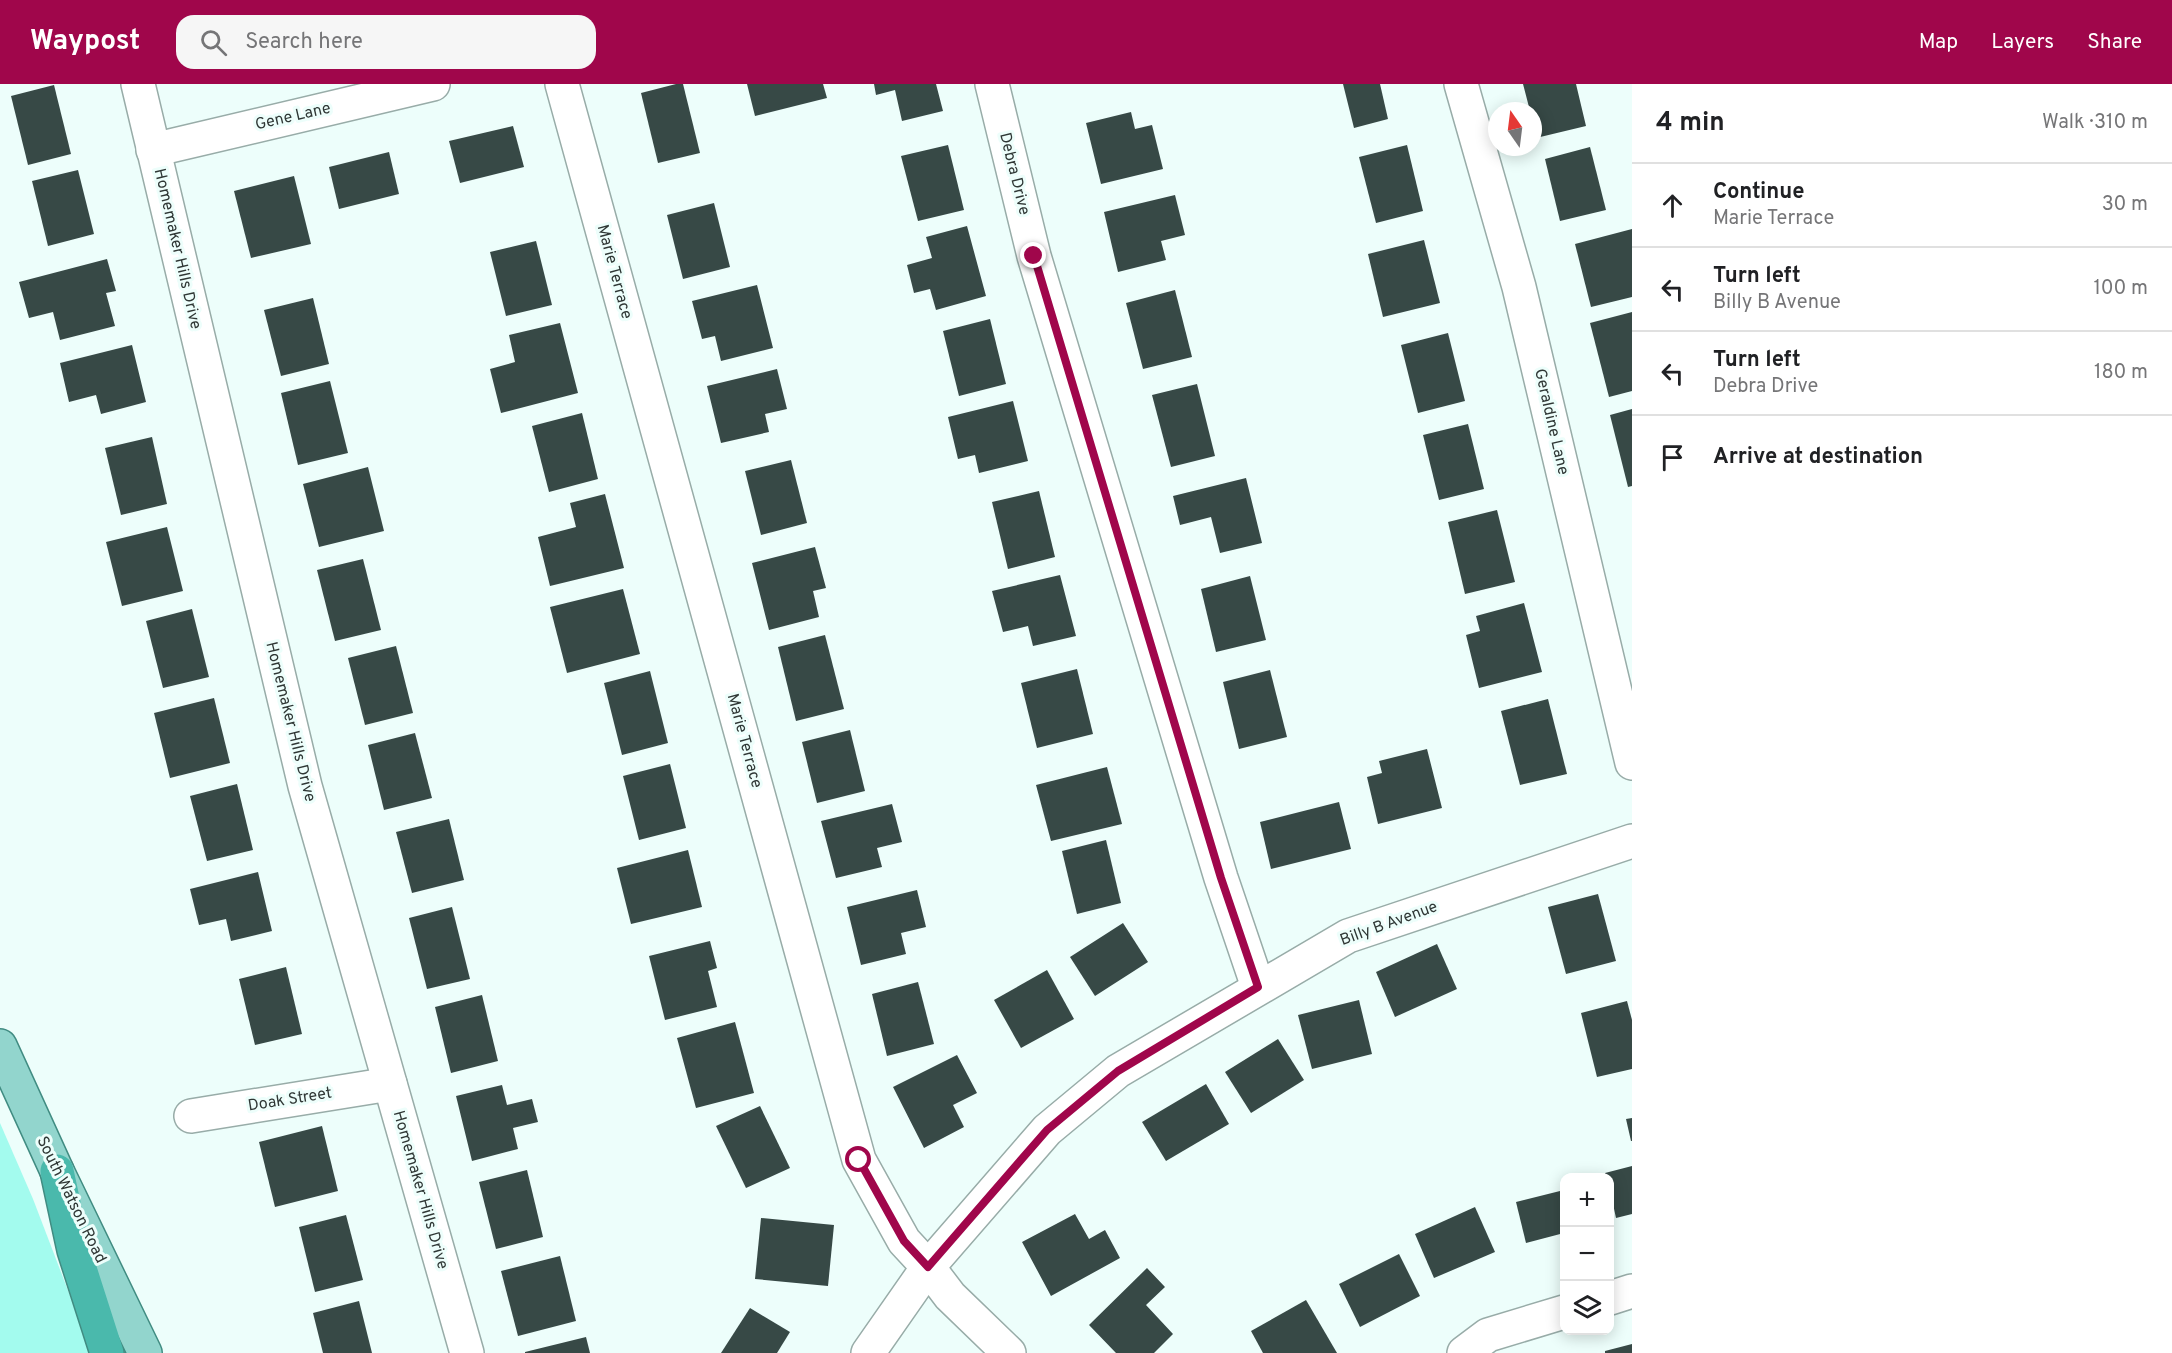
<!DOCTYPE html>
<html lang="en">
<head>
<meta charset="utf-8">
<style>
  body { margin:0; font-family:Overpass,sans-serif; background:#f6f6f6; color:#202124 }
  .controls { position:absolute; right:18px; bottom:18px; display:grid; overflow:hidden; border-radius:12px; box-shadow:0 3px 15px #0003 }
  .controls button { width:54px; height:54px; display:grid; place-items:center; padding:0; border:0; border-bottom:2px solid #e0e0e0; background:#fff; color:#202124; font:30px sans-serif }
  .compass { position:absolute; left:1488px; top:18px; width:54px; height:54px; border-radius:50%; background:#fff; box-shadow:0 3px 15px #0003; rotate:346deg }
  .stop { position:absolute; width:18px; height:18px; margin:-14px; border:4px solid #a0064b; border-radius:50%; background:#fff }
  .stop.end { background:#a0064b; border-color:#fff; box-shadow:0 2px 6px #0008 }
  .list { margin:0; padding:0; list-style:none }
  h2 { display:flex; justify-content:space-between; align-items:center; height:78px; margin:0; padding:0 24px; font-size:26px }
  h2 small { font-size:20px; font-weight:400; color:#757577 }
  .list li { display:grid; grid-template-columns:39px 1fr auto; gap:18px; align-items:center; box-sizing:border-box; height:84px; padding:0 24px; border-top:2px solid #e0e0e0 }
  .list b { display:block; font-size:22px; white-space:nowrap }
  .list p { margin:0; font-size:20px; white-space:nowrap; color:#757577 }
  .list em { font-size:20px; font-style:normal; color:#757577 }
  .icon { flex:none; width:33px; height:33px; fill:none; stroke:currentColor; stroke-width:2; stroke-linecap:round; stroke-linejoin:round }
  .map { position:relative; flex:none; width:1632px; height:1269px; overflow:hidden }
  header { display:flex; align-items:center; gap:36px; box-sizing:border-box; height:84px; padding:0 30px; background:#a0064b; color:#fff }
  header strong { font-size:28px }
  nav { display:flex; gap:33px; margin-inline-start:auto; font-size:21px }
  .search { width:420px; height:54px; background:#f6f6f6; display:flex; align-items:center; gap:15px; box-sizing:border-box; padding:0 21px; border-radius:18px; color:#757577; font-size:22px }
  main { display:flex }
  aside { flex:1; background:#fff }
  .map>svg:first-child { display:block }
</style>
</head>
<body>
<header>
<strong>Waypost</strong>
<div class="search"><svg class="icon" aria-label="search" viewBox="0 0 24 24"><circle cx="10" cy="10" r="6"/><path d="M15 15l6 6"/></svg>Search here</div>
<nav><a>Map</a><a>Layers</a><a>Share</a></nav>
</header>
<main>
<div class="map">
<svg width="1632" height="1269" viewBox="0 0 1632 1269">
  <rect width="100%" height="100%" fill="#edfefb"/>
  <polygon fill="#a3fbee" points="0,1039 33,1115 92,1269 0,1269"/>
  <g fill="#374946">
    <polygon points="676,0 683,0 700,69 658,79 641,9"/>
    <polygon points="747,0 823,0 827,14 755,32"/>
    <polygon points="874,0 936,0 943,27 902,37 895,6 876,11"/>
    <polygon points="1343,0 1380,0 1388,35 1354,44"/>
    <polygon points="1523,0 1576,0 1586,42 1536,54 1533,40 1533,27 1530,27"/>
    <polygon points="54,1 71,70 28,81 11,12"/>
    <polygon points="1131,28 1135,45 1152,41 1163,85 1101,100 1086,39"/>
    <polygon points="513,42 524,83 460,99 449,57"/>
    <polygon points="948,61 964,126 918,137 901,72"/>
    <polygon points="1407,61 1423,127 1376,139 1359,73"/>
    <polygon points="1590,63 1606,126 1560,137 1545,75"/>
    <polygon points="389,68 399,110 339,125 329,83"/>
    <polygon points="78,86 94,150 48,162 32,97"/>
    <polygon points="294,92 311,160 251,174 234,107"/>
    <polygon points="1175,111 1185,151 1161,157 1166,176 1118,188 1104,128"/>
    <polygon points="714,119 730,183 683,195 667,131"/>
    <polygon points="967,142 986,212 936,226 930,205 914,209 907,181 932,174 926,153"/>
    <polygon points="1632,145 1632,213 1591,223 1575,160"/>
    <polygon points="1424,156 1440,219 1383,233 1368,170"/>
    <polygon points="536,157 552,221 506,232 490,168"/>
    <polygon points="107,175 116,207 106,209 115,242 60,256 53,228 29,234 19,198"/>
    <polygon points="757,201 773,264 721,277 715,252 702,255 692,217"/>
    <polygon points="1175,206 1192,273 1143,285 1126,219"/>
    <polygon points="313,214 329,280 281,292 264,226"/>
    <polygon points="1632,228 1632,307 1609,313 1590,239"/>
    <polygon points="990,235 1006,300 959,312 943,247"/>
    <polygon points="560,239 578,309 501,329 490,285 515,278 509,251"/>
    <polygon points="1448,249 1465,317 1418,329 1401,261"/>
    <polygon points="132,261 146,318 101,330 96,311 69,318 60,279"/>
    <polygon points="777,285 787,325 765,330 769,348 721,359 707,302"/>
    <polygon points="330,297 348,369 298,381 281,309"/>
    <polygon points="1197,300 1215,372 1171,383 1152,311"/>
    <polygon points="1013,317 1028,377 979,389 975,371 958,375 948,333"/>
    <polygon points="1632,325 1632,402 1628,403 1610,331"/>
    <polygon points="582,329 598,395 549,408 532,342"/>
    <polygon points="1468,340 1484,405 1439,416 1423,351"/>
    <polygon points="152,353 167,420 121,431 105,364"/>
    <polygon points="791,376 807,439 761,451 745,387"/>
    <polygon points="368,383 384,447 319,463 303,400"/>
    <polygon points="1246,394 1262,459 1220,469 1211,433 1180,441 1173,412"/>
    <polygon points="1039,407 1055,473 1008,485 992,418"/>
    <polygon points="605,410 624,484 550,502 538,453 576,443 570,419"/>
    <polygon points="1497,426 1515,498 1465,510 1448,438"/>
    <polygon points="167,443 183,507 122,522 106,458"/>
    <polygon points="815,463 826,504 813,507 819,533 769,546 752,479"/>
    <polygon points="363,475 381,546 335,557 317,486"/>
    <polygon points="1060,491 1076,552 1033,562 1028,542 1003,548 992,507"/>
    <polygon points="1250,492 1266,556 1216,568 1201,505"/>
    <polygon points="623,505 640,570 567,589 550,523"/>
    <polygon points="1524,519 1542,588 1479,604 1466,551 1480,547 1476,532"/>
    <polygon points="192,525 209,593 163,604 146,537"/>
    <polygon points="825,551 844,625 796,637 778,563"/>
    <polygon points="396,562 413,629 365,641 348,574"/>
    <polygon points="1077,585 1093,650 1037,664 1021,599"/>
    <polygon points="1270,586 1287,653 1239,665 1223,598"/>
    <polygon points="650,587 668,659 622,671 604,599"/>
    <polygon points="214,614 230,679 170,694 154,629"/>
    <polygon points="1548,615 1567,690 1520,701 1501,627"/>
    <polygon points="850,646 865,707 817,719 802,658"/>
    <polygon points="415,649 432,714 384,726 368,661"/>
    <polygon points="1427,665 1442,724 1378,740 1367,693 1382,689 1379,677"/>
    <polygon points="670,680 686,744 639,756 623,692"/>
    <polygon points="1107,683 1122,740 1051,757 1036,701"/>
    <polygon points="237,700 253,766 207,777 190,712"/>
    <polygon points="1339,718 1351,765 1271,785 1260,738"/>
    <polygon points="892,720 902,758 877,764 882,783 836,794 821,737"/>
    <polygon points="449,735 464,796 412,809 396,748"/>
    <polygon points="1106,756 1121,819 1077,830 1062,767"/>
    <polygon points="688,766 702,823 631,840 617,784"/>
    <polygon points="258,788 272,847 231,857 226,835 199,841 190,805"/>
    <polygon points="917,806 926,843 901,849 906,870 861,881 847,823"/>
    <polygon points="1598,810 1616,877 1566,890 1548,823"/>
    <polygon points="452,823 470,895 427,905 409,834"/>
    <polygon points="1123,839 1148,878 1095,912 1070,873"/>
    <polygon points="710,857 717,884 708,887 717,923 665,936 649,872"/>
    <polygon points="1437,860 1457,905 1395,933 1376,888"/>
    <polygon points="286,883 302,950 255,961 239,895"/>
    <polygon points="1047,886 1074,935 1021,964 994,916"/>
    <polygon points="918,898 934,960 887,972 872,910"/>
    <polygon points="482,911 498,977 451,989 435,923"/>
    <polygon points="1359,916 1372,970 1312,985 1298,931"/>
    <polygon points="1627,917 1632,936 1632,985 1597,993 1581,929"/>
    <polygon points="735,938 754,1009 696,1024 677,954"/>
    <polygon points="1278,955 1304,996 1251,1029 1225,988"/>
    <polygon points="957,971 977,1009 953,1021 964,1043 924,1064 893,1003"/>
    <polygon points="1206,1000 1229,1040 1166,1077 1142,1038"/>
    <polygon points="502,1001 507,1021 532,1015 538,1038 513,1044 518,1065 472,1077 456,1012"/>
    <polygon points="760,1022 790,1084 746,1104 716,1042"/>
    <polygon points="1632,1034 1632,1057 1631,1057 1626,1035"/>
    <polygon points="322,1042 338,1107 275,1123 259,1058"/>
    <polygon points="1632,1082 1632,1130 1616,1134 1610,1106 1610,1094 1606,1094 1605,1089"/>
    <polygon points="527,1086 543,1153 496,1165 479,1098"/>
    <polygon points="1564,1106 1564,1149 1526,1159 1516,1118"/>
    <polygon points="1475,1123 1495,1168 1434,1194 1415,1150"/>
    <polygon points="1075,1130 1089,1155 1105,1146 1120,1174 1051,1212 1022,1158"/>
    <polygon points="346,1131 363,1196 315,1208 299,1143"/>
    <polygon points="761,1134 834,1141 828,1202 755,1195"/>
    <polygon points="1399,1170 1420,1212 1360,1243 1339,1200"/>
    <polygon points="560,1172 576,1237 518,1252 501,1187"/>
    <polygon points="1147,1184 1165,1203 1146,1221 1173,1250 1154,1269 1116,1269 1089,1241"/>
    <polygon points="1306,1216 1337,1269 1263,1269 1251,1247"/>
    <polygon points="359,1217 372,1269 323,1269 313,1229"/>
    <polygon points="750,1224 790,1248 777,1269 721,1269"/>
    <polygon points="586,1253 590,1269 525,1269 525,1268"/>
    <polygon points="1632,1260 1632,1269 1605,1269 1605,1267"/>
  </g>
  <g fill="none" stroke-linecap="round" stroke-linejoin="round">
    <g stroke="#98aca8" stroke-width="36">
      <g id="minor">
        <polyline points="138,0 305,702 467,1269"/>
        <polyline points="562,0 859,1076 904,1157 928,1183 950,1212 1009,1269"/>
        <polyline points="992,0 1034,172 1221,794 1258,903"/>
        <polyline points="1461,0 1519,203 1632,679"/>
        <polyline points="153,66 433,0"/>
        <polyline points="191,1032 390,1000"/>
        <polyline points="1610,1214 1632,1207"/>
        <polyline points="868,1269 928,1183 1047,1046 1118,987 1348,852 1632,757"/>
        <polyline points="1464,1269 1488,1251 1564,1228"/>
      </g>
    </g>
    <g stroke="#418c82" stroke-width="36">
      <polyline id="major" points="0,962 57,1087 145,1269"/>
    </g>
    <g stroke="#418c82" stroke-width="36">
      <polyline id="highway" points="57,1087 74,1166 107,1269"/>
    </g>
    <use href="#minor" stroke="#fff" stroke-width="33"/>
    <use href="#major" stroke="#92d5cd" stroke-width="33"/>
    <use href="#highway" stroke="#4ab9ac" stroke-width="33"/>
  </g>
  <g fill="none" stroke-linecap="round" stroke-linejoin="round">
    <polyline stroke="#a0064b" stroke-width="8" points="859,1076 904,1157 928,1183 1047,1046 1118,987 1258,903 1221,794 1034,172"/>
  </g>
  <g text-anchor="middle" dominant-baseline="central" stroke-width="6" stroke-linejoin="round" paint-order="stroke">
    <g font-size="16" fill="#2f3735" stroke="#edfefb">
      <text transform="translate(293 33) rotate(-13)">Gene Lane</text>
      <text transform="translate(1014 90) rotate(76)">Debra Drive</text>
      <text transform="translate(177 165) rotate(77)">Homemaker Hills Drive</text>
      <text transform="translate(614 188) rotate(75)">Marie Terrace</text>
      <text transform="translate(1551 338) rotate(77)">Geraldine Lane</text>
      <text transform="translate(290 638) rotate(76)">Homemaker Hills Drive</text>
      <text transform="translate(744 657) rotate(75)">Marie Terrace</text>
      <text transform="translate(1389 840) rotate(-20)">Billy B Avenue</text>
      <text transform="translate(290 1016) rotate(-9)">Doak Street</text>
      <text transform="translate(420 1106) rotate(74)">Homemaker Hills Drive</text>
      <text transform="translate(71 1116) rotate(64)">South Watson Road</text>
    </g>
  </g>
</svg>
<div class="controls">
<button>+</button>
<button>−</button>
<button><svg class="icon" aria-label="layers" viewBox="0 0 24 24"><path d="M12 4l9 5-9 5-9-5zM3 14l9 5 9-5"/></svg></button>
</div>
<svg class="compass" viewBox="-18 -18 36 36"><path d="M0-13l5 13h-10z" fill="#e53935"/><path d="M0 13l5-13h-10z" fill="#757577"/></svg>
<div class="stop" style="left:859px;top:1076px"></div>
<div class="stop end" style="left:1034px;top:172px"></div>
</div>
<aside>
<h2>4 min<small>Walk · 310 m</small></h2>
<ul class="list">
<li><svg class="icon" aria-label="ahead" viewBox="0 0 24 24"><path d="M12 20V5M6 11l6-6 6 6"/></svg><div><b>Continue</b><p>Marie Terrace</p></div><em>30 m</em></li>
<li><svg class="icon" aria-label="left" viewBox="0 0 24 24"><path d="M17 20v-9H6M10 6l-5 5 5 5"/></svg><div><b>Turn left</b><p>Billy B Avenue</p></div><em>100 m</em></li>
<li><svg class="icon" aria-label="left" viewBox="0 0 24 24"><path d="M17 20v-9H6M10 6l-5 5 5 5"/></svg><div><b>Turn left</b><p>Debra Drive</p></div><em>180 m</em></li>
<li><svg class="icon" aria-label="arrive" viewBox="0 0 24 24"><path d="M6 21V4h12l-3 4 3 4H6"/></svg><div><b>Arrive at destination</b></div></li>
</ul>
</aside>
</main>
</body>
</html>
